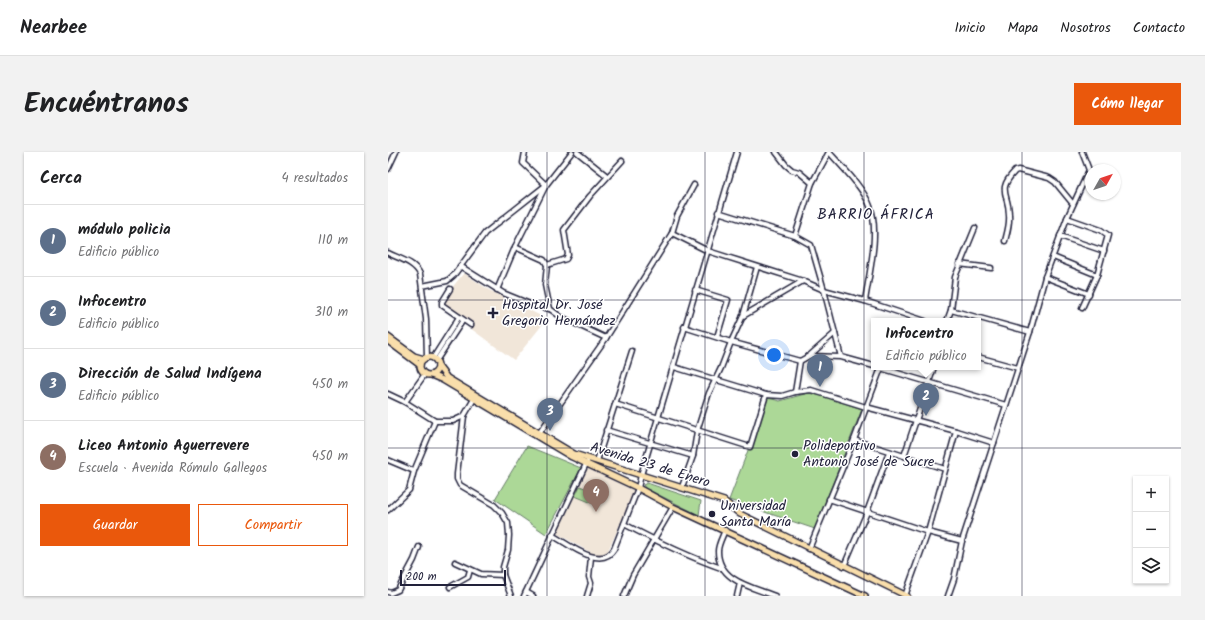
<!DOCTYPE html>
<html lang="es">
<head>
<meta charset="utf-8">
<style>
  body { margin:0; font-family:Kalam,sans-serif; background:#f2f2f2; color:#202124 }
  .controls { position:absolute; right:12px; bottom:12px; display:grid; overflow:hidden; border-radius:0px; box-shadow:0 1px 3px #0004 }
  .controls button { width:36px; height:36px; display:grid; place-items:center; padding:0; border:0; border-bottom:1px solid #e0e0e0; background:#fff; color:#202124; font:20px sans-serif }
  .compass { position:absolute; left:697px; top:12px; width:36px; height:36px; border-radius:50%; background:#fff; box-shadow:0 1px 3px #0004; rotate:50deg }
  .scale { position:absolute; left:12px; bottom:10px; width:106px; box-sizing:border-box; padding-left:4px; border:2px solid #22223b; border-top:0; font-size:11px; line-height:14px; white-space:nowrap; color:#22223b; -webkit-text-stroke:3px #fff; paint-order:stroke }
  .you { position:absolute; left:386px; top:203px; width:14px; height:14px; margin:-10px; border:3px solid #fff; border-radius:50%; background:#1a73e8; box-shadow:0 0 0 6px #1a73e833 }
  .badge { display:grid; place-items:center; width:26px; height:26px; border-radius:50%; background:#ea580c; color:#fff; font-size:13px; font-weight:700 }
  .pin { position:absolute; translate:-50% -33px; filter:drop-shadow(0 1px 2px #0008) }
  .pin::after { content:''; position:absolute; top:21px; width:14px; height:12px; background:inherit; clip-path:polygon(0 0,100% 0,50% 100%) }
  .popup { position:absolute; left:483px; top:166px; width:110px; height:52px; box-sizing:border-box; display:grid; place-content:center; border-radius:0px; background:#fff; filter:drop-shadow(0 1px 3px #0005); font-size:13px; white-space:nowrap; color:#757577 }
  .popup b { font-size:15px; color:#202124 }
  .popup::after { content:''; position:absolute; left:50%; top:100%; margin-left:-8px; border:8px solid transparent; border-top-color:#fff }
  .list { margin:0; padding:0; list-style:none }
  h2 { display:flex; justify-content:space-between; align-items:center; height:52px; margin:0; padding:0 16px; font-size:17px }
  h2 small { font-size:13px; font-weight:400; color:#757577 }
  .list li { display:grid; grid-template-columns:26px 1fr auto; gap:12px; align-items:center; box-sizing:border-box; height:72px; padding:0 16px; border-top:1px solid #e0e0e0 }
  .list b { display:block; font-size:15px; white-space:nowrap }
  .list p { margin:0; font-size:13px; white-space:nowrap; color:#757577 }
  .list em { font-size:13px; font-style:normal; color:#757577 }
  .actions { display:flex; gap:8px; padding:12px 16px }
  .actions a { flex:1; padding:9px 0; border:1px solid #ea580c; border-radius:0px; text-align:center; font-size:14px; color:#ea580c }
  .actions .main { background:#ea580c; color:#fff }
  .icon { flex:none; width:22px; height:22px; fill:none; stroke:currentColor; stroke-width:2; stroke-linecap:round; stroke-linejoin:round }
  .map { position:relative; flex:none; width:793px; height:444px; overflow:hidden; border-radius:0px }
  header { display:flex; align-items:center; gap:24px; box-sizing:border-box; height:56px; padding:0 20px; background:#fff; border-bottom:1px solid #e0e0e0 }
  header strong { font-size:19px }
  nav { display:flex; gap:22px; margin-inline-start:auto; font-size:14px }
  .intro { display:flex; align-items:center; justify-content:space-between; box-sizing:border-box; height:96px; padding:0 24px }
  h1 { margin:0; font-size:28px }
  .button { padding:10px 18px; border-radius:0px; background:#ea580c; color:#fff; font-size:14px; font-weight:700 }
  main { display:flex; gap:24px; padding:0 24px }
  aside { flex:1; background:#fff; border-radius:0px; box-shadow:0 1px 3px #0004 }
  .map>svg:first-child { display:block }
</style>
</head>
<body>
<header>
<strong>Nearbee</strong>
<nav><a>Inicio</a><a>Mapa</a><a>Nosotros</a><a>Contacto</a></nav>
</header>
<div class="intro"><h1>Encuéntranos</h1><a class="button">Cómo llegar</a></div>
<main>
<aside>
<h2>Cerca<small>4 resultados</small></h2>
<ul class="list">
<li><span class="badge" style="background:#5c6f8a">1</span><div><b>módulo policia</b><p>Edificio público</p></div><em>110 m</em></li>
<li><span class="badge" style="background:#5c6f8a">2</span><div><b>Infocentro</b><p>Edificio público</p></div><em>310 m</em></li>
<li><span class="badge" style="background:#5c6f8a">3</span><div><b>Dirección de Salud Indígena</b><p>Edificio público</p></div><em>450 m</em></li>
<li><span class="badge" style="background:#8d6e63">4</span><div><b>Liceo Antonio Aguerrevere</b><p>Escuela · Avenida Rómulo Gallegos</p></div><em>450 m</em></li>
</ul>
<div class="actions"><a class="main">Guardar</a><a>Compartir</a></div>
</aside>
<div class="map">
<svg width="793" height="444" viewBox="0 0 793 444">
  <rect width="100%" height="100%" fill="#fff"/>
  <filter id="ink" filterUnits="userSpaceOnUse"><feTurbulence type="fractalNoise" baseFrequency=".025" numOctaves="2"/><feDisplacementMap in="SourceGraphic" scale="8" xChannelSelector="R" yChannelSelector="G"/><feConvolveMatrix kernelMatrix="1 2 1 2 8 2 1 2 1" color-interpolation-filters="sRGB"/></filter>
  <g filter="url(#ink)">
    <g fill="#f1e6d9">
      <polygon points="76,121 101,138 159,167 126,208 53,155 53,149"/>
      <polygon points="199,315 247,339 219,401 207,403 168,381"/>
    </g>
    <g fill="#acd897" stroke="#677d69">
      <polygon points="420,241 435,244 474,257 427,377 341,348 380,246 392,249"/>
      <polygon points="139,294 193,316 158,382 107,347"/>
      <polygon points="259,331 313,349 311,363 257,336 255,333"/>
      <polygon points="192,334 208,341 204,351 187,344"/>
    </g>
    <g fill="none" stroke-linecap="round" stroke-linejoin="round">
      <g stroke="#22223b" stroke-width="7">
        <g id="minor">
          <polyline points="189,0 219,24"/>
          <polyline points="388,0 398,13 404,18 411,20 424,31"/>
          <path d="M441,0c13,15 34,35 41,54 10,25 -1,68 -5,95"/>
          <polyline points="0,17 8,0"/>
          <polyline points="330,60 407,84 423,93 436,138 453,205"/>
          <polyline points="679,66 713,78 720,83 709,123 694,156"/>
          <polyline points="284,81 320,99 415,129 436,138 477,149 537,169"/>
          <polyline points="407,84 424,31 441,0"/>
          <polyline points="672,84 716,99"/>
          <path d="M617,89c2,-8 5,-17 4,-26 0,-22 -13,-24 6,-44l3,-1 31,8 6,4 18,22"/>
          <polyline points="127,95 156,108 159,113 157,133 162,157"/>
          <path d="M0,101c12,6 26,9 32,21l6,45 1,39"/>
          <polyline points="665,105 709,123"/>
          <polyline points="571,112 603,116"/>
          <polyline points="159,113 178,107 180,103 176,78 202,44 234,9"/>
          <polyline points="72,114 115,141 142,152 162,157 173,165 218,186"/>
          <polyline points="657,125 701,142"/>
          <polyline points="34,134 59,129 66,123 97,81 158,33 184,0"/>
          <polyline points="62,137 54,150 54,153 83,173"/>
          <polyline points="109,138 127,95 158,33 135,11 137,0"/>
          <polyline points="307,138 340,148 329,185"/>
          <polyline points="563,158 642,180"/>
          <polyline points="355,164 415,129"/>
          <polyline points="559,169 563,158 567,125 587,76"/>
          <polyline points="296,175 343,190 412,209 421,204 447,181"/>
          <polyline points="421,204 453,205 486,214"/>
          <polyline points="590,205 630,216"/>
          <polyline points="45,206 71,165"/>
          <polyline points="48,209 75,168"/>
          <polyline points="286,215 378,243 394,244 407,240 423,238 478,255 568,279 606,291"/>
          <polyline points="489,215 618,253"/>
          <polyline points="407,240 412,209"/>
          <polyline points="0,242 17,250 47,269 65,269 76,264"/>
          <polyline points="86,247 76,264 69,322 69,327 72,333 106,353 114,361 120,371 121,383 120,398 115,415 115,423 123,444"/>
          <polyline points="17,250 37,222"/>
          <polyline points="227,252 362,295 378,243"/>
          <polyline points="218,278 305,304"/>
          <polyline points="150,283 218,186 284,81 289,64 306,33"/>
          <polyline points="466,288 557,317"/>
          <polyline points="516,304 546,215"/>
          <polyline points="0,308 26,319"/>
          <polyline points="209,309 244,199"/>
          <polyline points="294,335 305,304 309,279 321,241 333,216 343,190 355,164 369,115"/>
          <polyline points="441,347 540,380 574,389"/>
          <polyline points="0,358 21,338 26,319 47,269"/>
          <path d="M236,372c32,17 62,32 97,44"/>
          <path d="M337,378c-2,6 -7,14 -7,21 0,30 34,36 57,45"/>
          <path d="M164,383c16,9 49,36 62,14l24,-61 3,-13 96,-323"/>
          <polyline points="421,397 466,288 493,216"/>
          <polyline points="67,410 93,422 115,423"/>
          <polyline points="456,414 479,360 501,300"/>
          <polyline points="62,435 80,425 82,418"/>
          <polyline points="0,440 3,441 10,438 26,408 31,395"/>
          <polyline points="138,440 145,444"/>
          <polyline points="136,444 199,310"/>
          <polyline points="199,444 203,431 201,425 203,405"/>
          <polyline points="236,444 245,423 285,355"/>
          <polyline points="349,444 352,431"/>
          <polyline points="517,444 540,380 568,279"/>
          <polyline points="560,444 566,427 574,389 642,180 657,125 679,66 701,18 694,0"/>
        </g>
      </g>
      <g stroke="#22223b" stroke-width="8">
        <g id="major">
          <polyline points="0,185 26,204 36,207"/>
          <polyline points="0,189 32,213"/>
          <circle cx="41" cy="214" r="9"/>
          <polyline points="50,214 59,226 186,302 336,349 352,362 519,444"/>
          <polyline points="43,223 55,228 184,305 250,336 285,355 477,444"/>
        </g>
      </g>
      <use href="#minor" stroke="#fff" stroke-width="4"/>
      <use href="#major" stroke="#f9deab" stroke-width="5"/>
    </g>
  </g>
  <path fill="none" stroke="#22223b" stroke-width="1" stroke-opacity="0.55" d="M159,0v444M317,0v444M476,0v444M634,0v444M0,148h793M0,296h793"/>
  <g fill="#22223b" stroke="#fff" stroke-width="1.5">
    <path d="M103 155h4v4h4v4h-4v4h-4v-4h-4v-4h4z"/>
    <circle cx="407" cy="302" r="4"/>
    <circle cx="324" cy="362" r="4"/>
  </g>
  <g text-anchor="middle" dominant-baseline="central" stroke-width="3" stroke-linejoin="round" paint-order="stroke">
    <g font-size="14" fill="#22223b" stroke="#fff" text-anchor="start">
      <text x="114" y="153">Hospital Dr. José<tspan x="114" dy="16">Gregorio Hernández</tspan></text>
      <text x="415" y="294">Polideportivo<tspan x="415" dy="16">Antonio José de Sucre</tspan></text>
      <text x="332" y="354">Universidad<tspan x="332" dy="16">Santa María</tspan></text>
    </g>
    <g font-size="14" fill="#22223b" stroke="#fff">
      <text transform="translate(262 313) rotate(17)">Avenida 23 de Enero</text>
    </g>
    <g font-size="15" letter-spacing="1" fill="#22223b" stroke="#fff">
      <text x="488" y="63">BARRIO ÁFRICA</text>
    </g>
  </g>
</svg>
<div class="controls">
<button>+</button>
<button>−</button>
<button><svg class="icon" aria-label="layers" viewBox="0 0 24 24"><path d="M12 4l9 5-9 5-9-5zM3 14l9 5 9-5"/></svg></button>
</div>
<svg class="compass" viewBox="-18 -18 36 36"><path d="M0-13l5 13h-10z" fill="#e53935"/><path d="M0 13l5-13h-10z" fill="#757577"/></svg>
<div class="scale">200 m</div>
<div class="you"></div>
<div class="pin badge" style="left:432px;top:235px;background:#5c6f8a">1</div>
<div class="pin badge" style="left:538px;top:264px;background:#5c6f8a">2</div>
<div class="popup"><b>Infocentro</b>Edificio público</div>
<div class="pin badge" style="left:162px;top:279px;background:#5c6f8a">3</div>
<div class="pin badge" style="left:208px;top:360px;background:#8d6e63">4</div>
</div>
</main>
</body>
</html>
